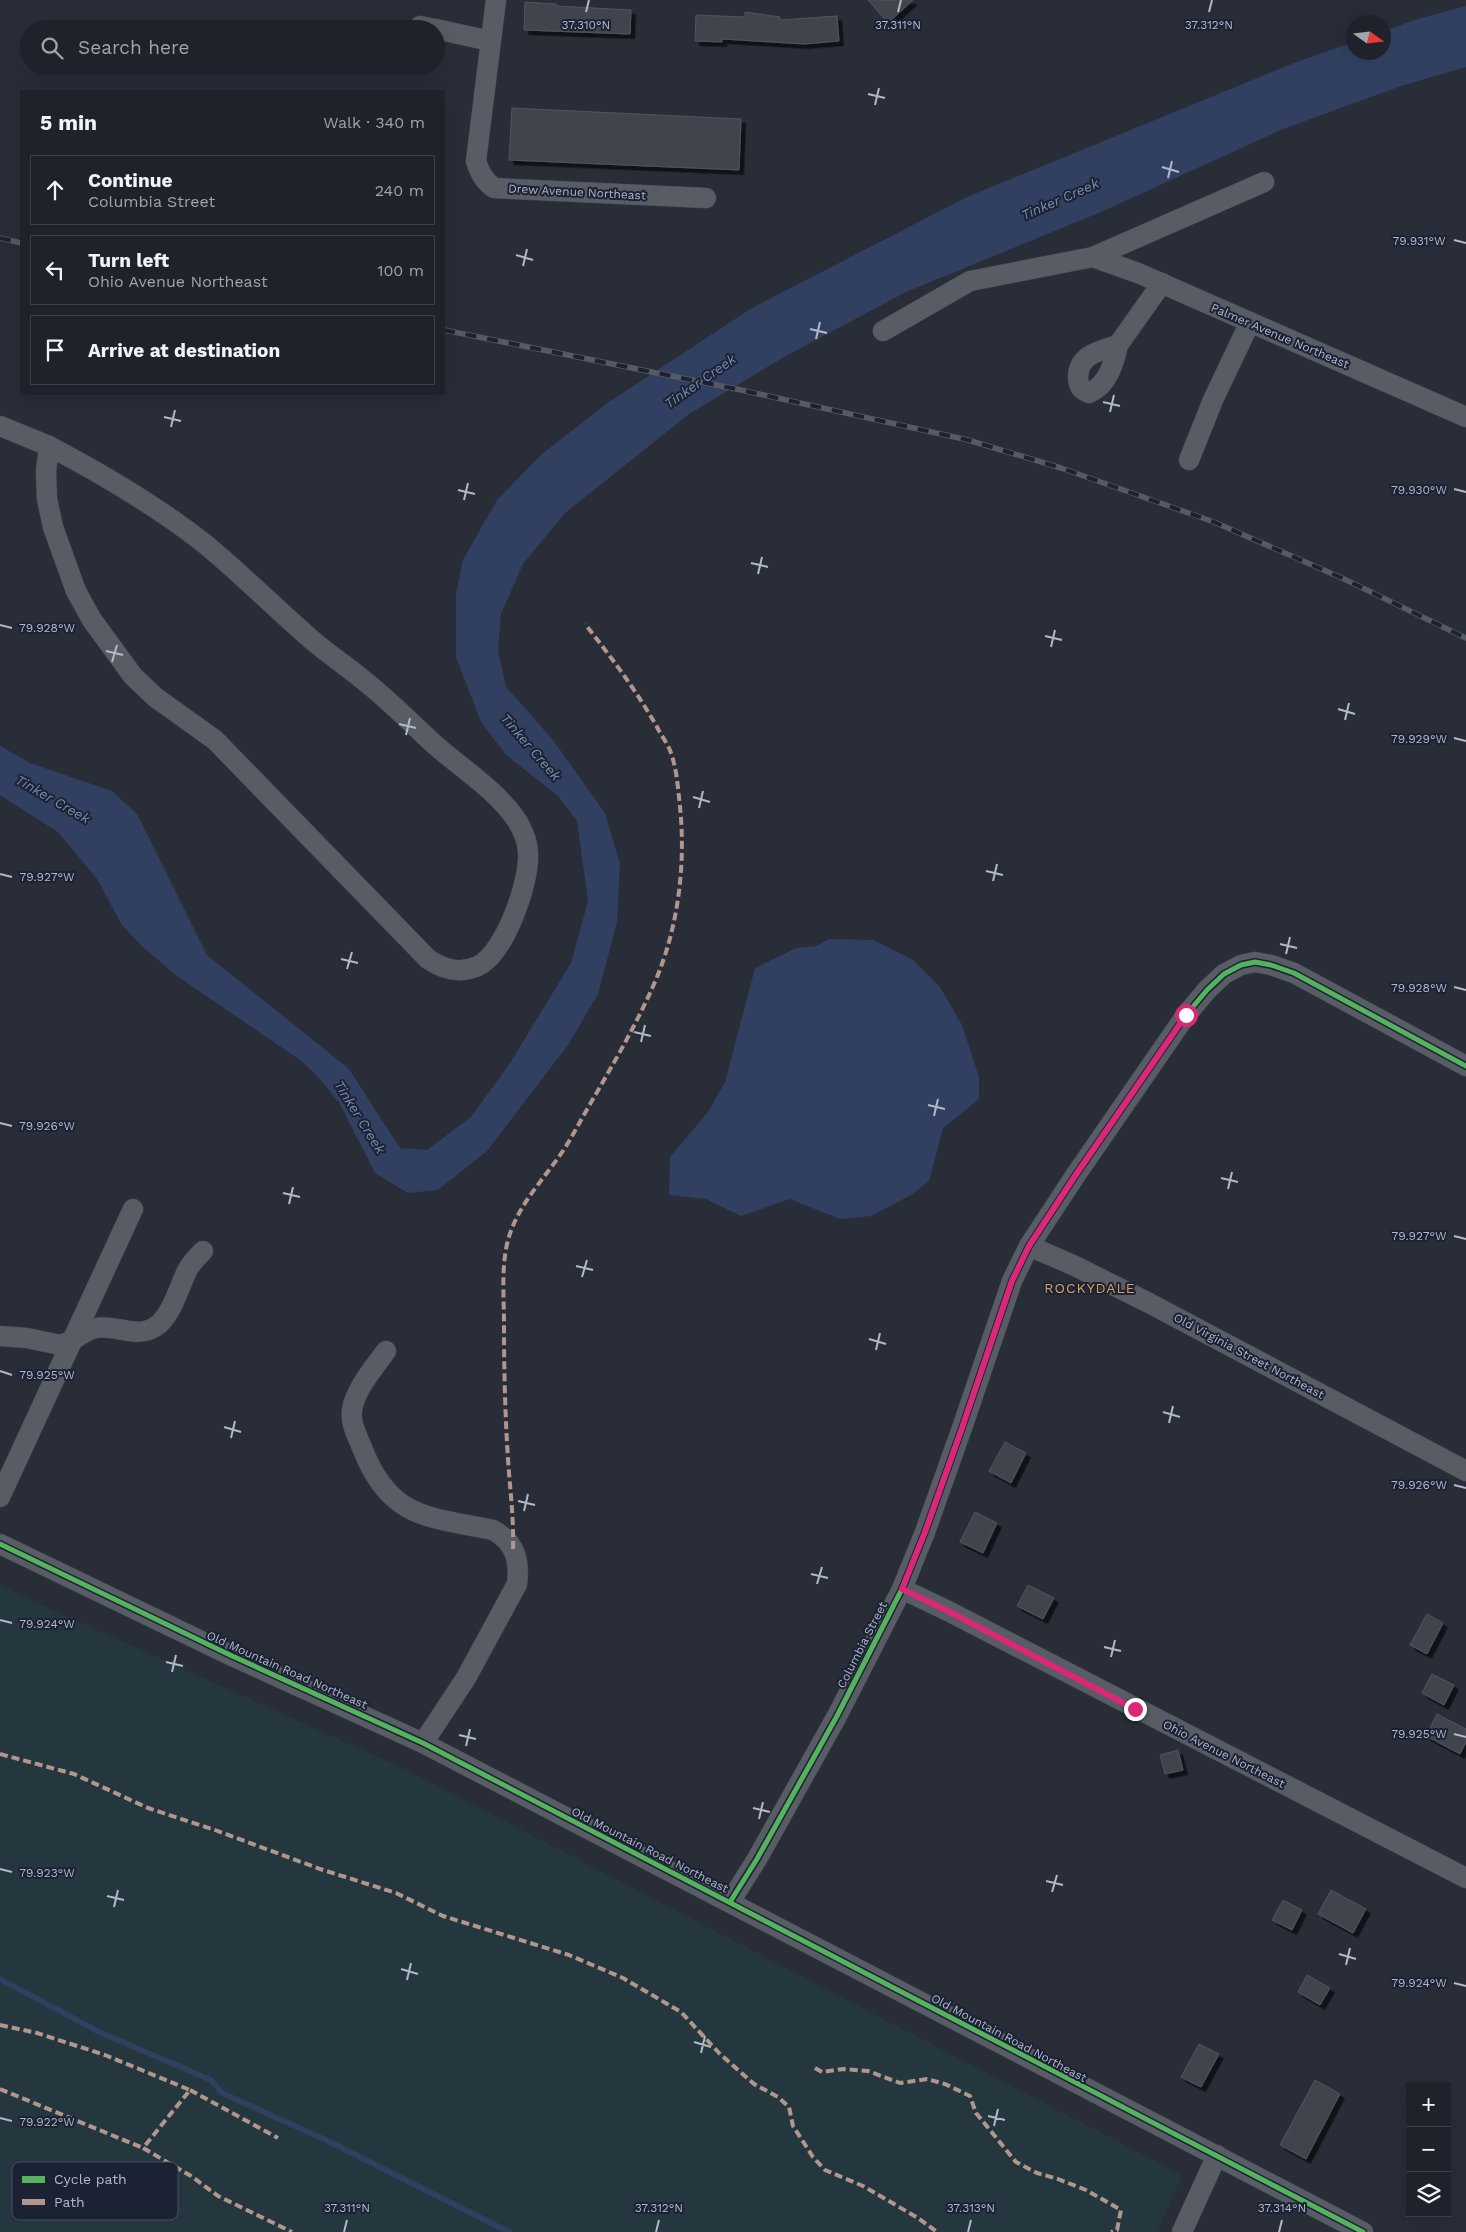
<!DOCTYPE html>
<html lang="en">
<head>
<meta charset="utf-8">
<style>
  body { margin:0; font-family:"Work Sans",sans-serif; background:#2b2f36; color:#f1f3f6 }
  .controls { position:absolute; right:15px; bottom:15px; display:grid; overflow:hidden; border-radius:0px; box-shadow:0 5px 20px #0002 }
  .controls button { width:45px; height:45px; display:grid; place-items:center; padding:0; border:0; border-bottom:1px solid #3c3f47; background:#1e222a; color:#f1f3f6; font:25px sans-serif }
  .compass { position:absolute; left:1346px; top:15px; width:45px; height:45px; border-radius:50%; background:#1e222a; box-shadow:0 5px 20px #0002; rotate:104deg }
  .stop { position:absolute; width:15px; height:15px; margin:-11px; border:4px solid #db2777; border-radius:50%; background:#fff }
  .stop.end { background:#db2777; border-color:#fff; box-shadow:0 1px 5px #0008 }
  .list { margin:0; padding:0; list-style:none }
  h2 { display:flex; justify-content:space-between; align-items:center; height:65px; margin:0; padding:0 20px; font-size:21px }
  h2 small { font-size:16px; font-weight:400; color:#a1a4a8 }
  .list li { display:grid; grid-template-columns:32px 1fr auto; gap:15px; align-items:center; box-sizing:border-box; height:70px; margin:0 10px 10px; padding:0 10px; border:1px solid #3c3f47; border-radius:0px }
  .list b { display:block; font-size:19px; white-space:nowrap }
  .list p { margin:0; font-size:16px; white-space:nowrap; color:#a1a4a8 }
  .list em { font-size:16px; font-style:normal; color:#a1a4a8 }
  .icon { flex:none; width:28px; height:28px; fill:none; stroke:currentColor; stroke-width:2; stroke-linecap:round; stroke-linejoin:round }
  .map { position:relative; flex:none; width:1466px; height:2232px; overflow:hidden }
  .search { position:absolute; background:#1e222a; box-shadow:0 5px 20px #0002; left:20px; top:20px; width:425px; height:55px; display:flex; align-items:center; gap:12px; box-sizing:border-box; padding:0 18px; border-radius:28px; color:#a1a4a8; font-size:19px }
  .panel { position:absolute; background:#1e222a; box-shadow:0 5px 20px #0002; left:20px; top:90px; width:425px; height:305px; border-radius:0px }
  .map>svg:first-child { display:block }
</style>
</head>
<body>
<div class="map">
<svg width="1466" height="2232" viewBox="0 0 1466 2232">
  <defs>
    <filter id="shadow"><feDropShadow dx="4.5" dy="4.5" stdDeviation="0" flood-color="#0009"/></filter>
  </defs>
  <rect width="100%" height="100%" fill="#282d38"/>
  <polygon fill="#25373e" points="0,1584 24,1597 407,1770 1182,2175 1158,2232 0,2232"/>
  <g fill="#314061">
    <polygon points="1466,6 1466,67 1401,86 1283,129 1101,212 906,292 784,357 689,414 565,513 523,564 501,614 498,651 506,687 553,740 605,813 620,864 617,922 598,994 568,1045 487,1151 438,1190 408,1193 375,1173 340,1104 320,1079 300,1060 177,976 143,947 122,925 97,879 58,832 0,795 0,746 30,763 112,791 137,814 207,955 349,1069 400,1148 427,1150 471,1117 510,1063 571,963 588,901 577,821 558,796 506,755 481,722 456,657 456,594 463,560 497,500 542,454 606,404 752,308 967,197 1294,63 1353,42 1354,52 1384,52 1384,31 1418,19"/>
    <polygon points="829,939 873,940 913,960 940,987 962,1025 979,1077 979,1099 943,1128 929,1181 911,1195 871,1216 840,1219 790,1199 741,1216 706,1199 669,1195 670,1157 708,1112 725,1082 755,968 796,948 817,946"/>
  </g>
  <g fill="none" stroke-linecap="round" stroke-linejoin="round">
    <polyline stroke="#314061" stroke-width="5.5" points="0,1979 99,2032 211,2080 222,2093 328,2141 509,2232"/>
  </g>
  <g fill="#41454e" stroke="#50555f" filter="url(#shadow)">
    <polygon points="868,0 913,0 888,23"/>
    <polygon points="525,2 556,4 556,6 631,10 630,34 524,30"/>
    <polygon points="745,12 780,17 780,20 837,16 839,41 804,44 722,39 722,42 695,41 696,15 745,17"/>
    <polygon points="512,108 741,119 739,170 509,160"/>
    <polygon points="1005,1442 1026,1453 1011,1483 989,1471"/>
    <polygon points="975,1512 997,1523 983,1553 960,1542"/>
    <polygon points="1028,1585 1054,1598 1043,1619 1017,1606"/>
    <polygon points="1427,1614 1443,1623 1427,1654 1410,1645"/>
    <polygon points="1432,1674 1454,1685 1444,1705 1422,1693"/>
    <polygon points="1437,1714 1466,1729 1466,1742 1460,1754 1426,1736"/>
    <polygon points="1178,1750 1183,1770 1165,1774 1160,1755"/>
    <polygon points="1331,1890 1366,1909 1353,1933 1318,1914"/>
    <polygon points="1283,1900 1302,1910 1292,1930 1272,1920"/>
    <polygon points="1307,1975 1330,1988 1320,2005 1298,1992"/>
    <polygon points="1199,2044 1219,2054 1201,2087 1181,2077"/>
    <polygon points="1315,2080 1340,2094 1306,2159 1280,2145"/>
  </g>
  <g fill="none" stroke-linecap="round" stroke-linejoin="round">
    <g stroke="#454851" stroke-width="21">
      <g id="minor">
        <path d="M496,0l-20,161c4,12 8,20 18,27l212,10"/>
        <polyline points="420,26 435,29"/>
        <polyline points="436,29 490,41"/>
        <polyline points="1093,257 1138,273 1466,417"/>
        <polyline points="883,331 970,281 1093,257 1264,182"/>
        <path d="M1118,345c-4,18 -10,40 -29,48 -8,-3 -10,-6 -11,-15 0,-24 22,-27 40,-33z"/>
        <polyline points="1118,345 1162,283"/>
        <polyline points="0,426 49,446"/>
        <path d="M49,446c55,29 108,60 156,98 34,28 65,59 98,88 20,19 43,33 64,51 24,19 45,41 67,61 28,25 63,46 84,78 5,9 10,21 10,31 2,29 -23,100 -50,113 -18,8 -34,4 -50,-7l-213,-219 -60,-43 -22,-21 -41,-56 -16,-29 -23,-64 -6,-28 -1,-28z"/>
        <polyline points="1189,460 1213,400 1250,322"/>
        <polyline points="1029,1246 1075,1266 1149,1303 1466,1471"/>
        <polyline points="0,1336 27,1338 60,1345 72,1341 133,1209"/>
        <path d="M386,1351c-12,17 -31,38 -34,59 -2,14 6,27 11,40 27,69 66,67 130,80 22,12 27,30 24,54l-51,94 -43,65"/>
        <path d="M0,1497l72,-156c7,-5 14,-11 24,-13 22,-4 43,13 63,-4 15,-14 20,-38 29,-55 4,-7 10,-13 15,-18"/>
        <polyline points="0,1544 230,1655 423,1743 1363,2232"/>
        <polyline points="902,1589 948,1611 1466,1878"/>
        <polyline points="730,1902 757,1859 837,1716 902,1589 925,1532 962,1428 1012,1281 1029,1246 1075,1176 1186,1015 1207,990 1224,974 1241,965 1255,962 1271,965 1294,973 1466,1066"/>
        <polyline points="1182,2232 1217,2155"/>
      </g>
    </g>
    <use href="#minor" stroke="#585c65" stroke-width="20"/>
    <g stroke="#575a63" stroke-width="5.5">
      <g id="rail">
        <polyline points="0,238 21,243"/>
        <polyline points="444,330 741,390 968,440 1061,468 1214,522 1342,578 1466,638"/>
      </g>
    </g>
    <use href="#rail" stroke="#1b2233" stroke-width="4" stroke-dasharray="11" stroke-linecap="butt"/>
    <g stroke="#b2968c" stroke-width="4" stroke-dasharray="8 4" stroke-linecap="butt">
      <path d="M513,1549c1,-30 -3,-59 -5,-90 -3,-45 -4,-90 -4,-135 0,-27 -3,-57 4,-84 11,-40 43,-67 63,-102 28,-51 60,-101 83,-154 24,-54 32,-119 26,-177 -2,-18 -3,-37 -9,-54 -3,-9 -10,-18 -14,-26 -21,-37 -46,-70 -72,-103"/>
      <polyline points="0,1754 74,1774 148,1808 215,1830 320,1869 396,1893 443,1916 569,1955 623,1978 681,2012 720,2054 754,2084 778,2097 789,2107 793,2126 813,2157 825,2170 863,2186 918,2218 937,2232"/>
      <polyline points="0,2025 37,2033 105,2055 190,2090 143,2148 191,2176 218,2196 292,2232"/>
      <polyline points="815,2068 822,2072 843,2069 868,2071 900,2083 927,2079 945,2084 970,2096 976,2113 1016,2162 1037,2173 1058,2179 1086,2190 1121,2210 1117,2230 1111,2232"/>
      <polyline points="0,2089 143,2148"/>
      <polyline points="190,2090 278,2138"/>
    </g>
    <g stroke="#1b2233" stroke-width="8">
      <g id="cycleway">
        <polyline points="0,1544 230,1655 423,1743 1363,2232"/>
        <polyline points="730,1902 757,1859 837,1716 902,1589 925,1532 962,1428 1012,1281 1029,1246 1075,1176 1186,1015 1207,990 1224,974 1241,965 1255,962 1271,965 1294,973 1466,1066"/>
      </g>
    </g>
    <use href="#cycleway" stroke="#56b35d" stroke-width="5"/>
  </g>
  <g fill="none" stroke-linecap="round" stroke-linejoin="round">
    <polyline stroke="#db2777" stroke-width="6" points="1135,1709 948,1611 902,1589 925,1532 962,1428 1012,1281 1029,1246 1075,1176 1186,1015"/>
  </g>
  <path fill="none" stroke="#b1b8c9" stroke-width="2" d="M586,12l3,-12M898,12l3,-12M1209,12l3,-12M868,94l17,4M875,105l4,-17M1162,167l17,5M1168,178l4,-17M1454,240l12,3M516,255l17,5M523,266l4,-17M810,329l17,4M816,339l4,-17M1103,402l17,4M1110,412l4,-17M164,417l17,4M171,427l4,-17M1454,489l12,3M458,490l17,4M464,500l4,-17M751,563l17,4M758,574l4,-17M0,625l12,3M1045,636l17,4M1051,647l4,-17M106,651l17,4M112,662l5,-17M1338,709l17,5M1345,720l4,-17M399,724l17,4M406,735l4,-17M1454,738l12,3M693,797l17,5M699,808l4,-17M986,871l17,4M0,874l12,3M993,881l4,-17M1280,944l17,4M1286,954l4,-17M341,959l17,4M347,969l5,-17M1454,987l12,3M634,1032l17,4M641,1042l4,-17M928,1105l17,4M934,1116l4,-17M0,1123l12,3M1221,1178l17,4M1228,1189l4,-17M283,1193l17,4M289,1204l4,-17M1454,1236l12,3M576,1266l17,4M582,1277l5,-17M869,1339l17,5M876,1350l4,-17M0,1371l12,4M1163,1412l17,5M1169,1423l4,-17M224,1427l17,5M231,1438l4,-17M1454,1485l12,3M518,1501l17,4M524,1511l4,-17M811,1574l17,4M817,1584l5,-17M0,1620l12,3M1104,1647l17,4M1111,1657l4,-17M166,1662l17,4M172,1672l4,-17M1454,1734l12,3M459,1735l17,4M466,1746l4,-17M753,1808l17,4M759,1819l4,-17M0,1869l12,3M1046,1881l17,4M1052,1892l5,-17M107,1896l17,4M114,1907l4,-17M1339,1954l17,5M1346,1965l4,-17M401,1969l17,5M407,1980l4,-17M1454,1983l12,3M694,2042l17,5M701,2053l4,-17M988,2116l17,4M0,2118l12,3M994,2126l4,-17M344,2232l3,-12M656,2232l3,-12M968,2232l3,-12M1279,2232l3,-12"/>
  <g text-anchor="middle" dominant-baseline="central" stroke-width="4" stroke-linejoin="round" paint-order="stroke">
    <g font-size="12" fill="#b1b8c9" stroke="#1b2233">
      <text transform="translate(577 192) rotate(3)">Drew Avenue Northeast</text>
      <text transform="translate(1280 336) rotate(23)">Palmer Avenue Northeast</text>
      <text transform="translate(1249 1356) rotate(28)">Old Virginia Street Northeast</text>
      <text transform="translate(862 1645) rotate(-63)">Columbia Street</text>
      <text transform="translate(287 1670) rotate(24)">Old Mountain Road Northeast</text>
      <text transform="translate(1224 1754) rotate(27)">Ohio Avenue Northeast</text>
      <text transform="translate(650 1850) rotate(27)">Old Mountain Road Northeast</text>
      <text transform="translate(1009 2038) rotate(28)">Old Mountain Road Northeast</text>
    </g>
    <g font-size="14" font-style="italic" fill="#778bb3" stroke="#1b2233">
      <text transform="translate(1060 199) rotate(-24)">Tinker Creek</text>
      <text transform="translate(700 381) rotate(-35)">Tinker Creek</text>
      <text transform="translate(531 747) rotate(49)">Tinker Creek</text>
      <text transform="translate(53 799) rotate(30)">Tinker Creek</text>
      <text transform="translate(360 1117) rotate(58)">Tinker Creek</text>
    </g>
    <g font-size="14" letter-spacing="1" fill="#dca05a" stroke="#1b2233">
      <text x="1090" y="1288">ROCKYDALE</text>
    </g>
  </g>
  <rect x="12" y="2162" width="166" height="58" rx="8" fill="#1b2233" stroke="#484f60" stroke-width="1"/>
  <rect x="22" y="2176" width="23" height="7" fill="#56b35d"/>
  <rect x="22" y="2199" width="23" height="6" fill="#b2968c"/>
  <g font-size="14" fill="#b1b8c9">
    <text x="54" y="2184">Cycle path</text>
    <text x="54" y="2207">Path</text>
  </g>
  <g font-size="12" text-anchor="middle" fill="#b1b8c9" stroke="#1b2233" stroke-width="4" stroke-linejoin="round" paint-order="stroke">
    <text x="586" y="29">37.310°N</text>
    <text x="898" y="29">37.311°N</text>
    <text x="1209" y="29">37.312°N</text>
    <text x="1419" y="245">79.931°W</text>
    <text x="1419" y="494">79.930°W</text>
    <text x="47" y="632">79.928°W</text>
    <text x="1419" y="743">79.929°W</text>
    <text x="47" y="881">79.927°W</text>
    <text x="1419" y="992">79.928°W</text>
    <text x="47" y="1130">79.926°W</text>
    <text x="1419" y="1240">79.927°W</text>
    <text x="47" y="1379">79.925°W</text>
    <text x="1419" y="1489">79.926°W</text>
    <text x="47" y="1628">79.924°W</text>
    <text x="1419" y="1738">79.925°W</text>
    <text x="47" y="1877">79.923°W</text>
    <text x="1419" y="1987">79.924°W</text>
    <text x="47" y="2126">79.922°W</text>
    <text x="347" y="2212">37.311°N</text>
    <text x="659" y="2212">37.312°N</text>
    <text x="971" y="2212">37.313°N</text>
    <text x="1282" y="2212">37.314°N</text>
  </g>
</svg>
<div class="controls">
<button>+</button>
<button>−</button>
<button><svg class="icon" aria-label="layers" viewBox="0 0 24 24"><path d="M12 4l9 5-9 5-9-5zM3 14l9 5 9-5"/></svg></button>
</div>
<svg class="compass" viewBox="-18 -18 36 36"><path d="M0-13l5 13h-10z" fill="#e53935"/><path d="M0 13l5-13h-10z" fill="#a1a4a8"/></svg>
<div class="stop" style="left:1186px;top:1015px"></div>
<div class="stop end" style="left:1135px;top:1709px"></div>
<div class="search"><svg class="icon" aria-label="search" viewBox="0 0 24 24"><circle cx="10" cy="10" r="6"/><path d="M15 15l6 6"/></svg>Search here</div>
<section class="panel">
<h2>5 min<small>Walk · 340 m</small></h2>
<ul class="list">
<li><svg class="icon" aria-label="ahead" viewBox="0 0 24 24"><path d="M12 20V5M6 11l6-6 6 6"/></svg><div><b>Continue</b><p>Columbia Street</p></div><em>240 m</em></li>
<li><svg class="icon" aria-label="left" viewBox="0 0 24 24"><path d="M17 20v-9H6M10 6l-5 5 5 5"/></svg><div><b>Turn left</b><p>Ohio Avenue Northeast</p></div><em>100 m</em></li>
<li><svg class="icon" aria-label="arrive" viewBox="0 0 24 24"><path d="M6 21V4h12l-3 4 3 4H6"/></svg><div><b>Arrive at destination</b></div></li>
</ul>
</section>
</div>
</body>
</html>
